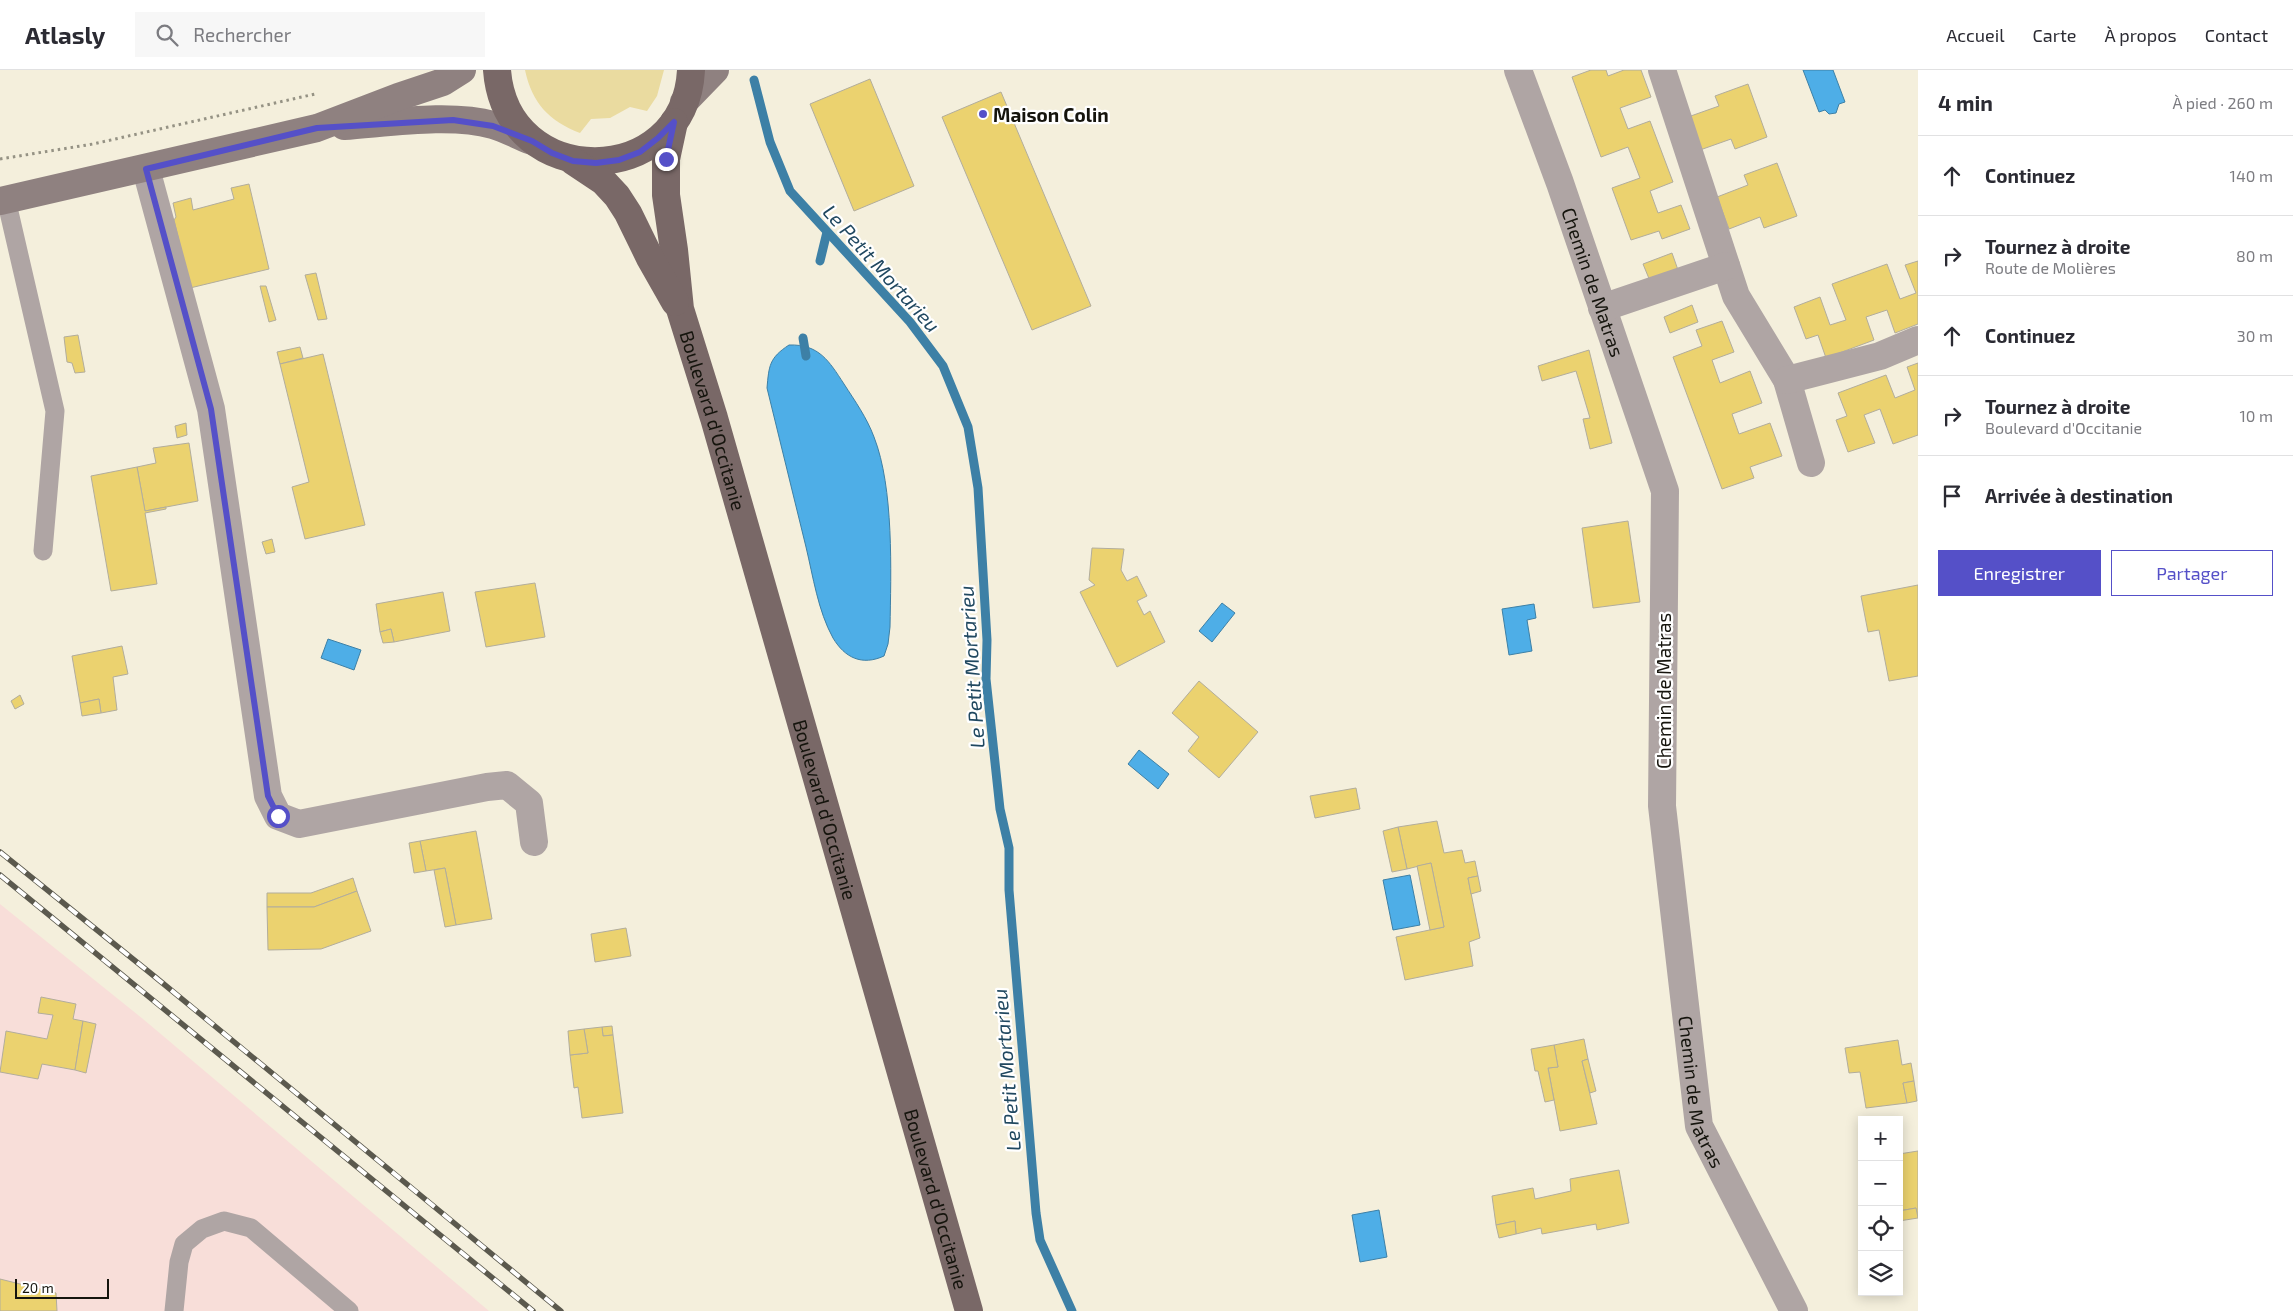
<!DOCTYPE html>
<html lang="fr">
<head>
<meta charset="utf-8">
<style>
  body { margin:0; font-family:"Exo 2",sans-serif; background:#f7f7f7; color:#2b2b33 }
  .controls { position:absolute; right:15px; bottom:15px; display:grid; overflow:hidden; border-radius:0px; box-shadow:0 2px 12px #0003 }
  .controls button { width:45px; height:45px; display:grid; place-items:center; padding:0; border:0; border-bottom:1px solid #e1e1e2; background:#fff; color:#2b2b33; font:25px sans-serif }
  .scale { position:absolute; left:15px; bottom:12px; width:94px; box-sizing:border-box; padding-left:5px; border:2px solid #15140d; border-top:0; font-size:14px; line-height:18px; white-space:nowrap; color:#15140d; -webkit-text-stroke:4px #fff; paint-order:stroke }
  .stop { position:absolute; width:15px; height:15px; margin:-11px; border:4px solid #5550c8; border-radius:50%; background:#fff }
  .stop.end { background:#5550c8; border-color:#fff; box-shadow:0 1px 5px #0008 }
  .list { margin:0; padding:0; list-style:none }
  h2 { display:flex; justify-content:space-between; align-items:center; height:65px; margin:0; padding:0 20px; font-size:21px }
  h2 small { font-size:16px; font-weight:400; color:#7c7c81 }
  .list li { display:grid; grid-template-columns:32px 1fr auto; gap:15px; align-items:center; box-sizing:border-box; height:80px; padding:0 20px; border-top:1px solid #e1e1e2 }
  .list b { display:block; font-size:19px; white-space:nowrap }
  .list p { margin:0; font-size:16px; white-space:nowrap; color:#7c7c81 }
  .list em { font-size:16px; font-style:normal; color:#7c7c81 }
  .actions { display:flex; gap:10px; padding:15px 20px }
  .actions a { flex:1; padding:11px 0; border:1px solid #5550c8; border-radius:0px; text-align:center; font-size:18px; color:#5550c8 }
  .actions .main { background:#5550c8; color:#fff }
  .icon { flex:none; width:28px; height:28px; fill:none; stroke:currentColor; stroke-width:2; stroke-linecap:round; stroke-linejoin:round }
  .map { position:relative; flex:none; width:1918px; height:1241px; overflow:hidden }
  header { display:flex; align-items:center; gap:30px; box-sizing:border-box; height:70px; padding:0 25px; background:#fff; border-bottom:1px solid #e1e1e2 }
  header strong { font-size:24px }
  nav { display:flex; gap:28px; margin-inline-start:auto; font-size:18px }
  .search { width:350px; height:45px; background:#f7f7f7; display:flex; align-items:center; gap:12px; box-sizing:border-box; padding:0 18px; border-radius:0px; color:#7c7c81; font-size:19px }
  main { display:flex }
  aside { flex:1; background:#fff }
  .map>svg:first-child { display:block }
</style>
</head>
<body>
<header>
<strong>Atlasly</strong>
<div class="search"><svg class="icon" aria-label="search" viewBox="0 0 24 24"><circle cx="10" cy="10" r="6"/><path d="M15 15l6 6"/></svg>Rechercher</div>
<nav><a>Accueil</a><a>Carte</a><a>À propos</a><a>Contact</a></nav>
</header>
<main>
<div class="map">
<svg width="1918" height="1241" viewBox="0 0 1918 1241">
  <rect width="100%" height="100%" fill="#f4efdc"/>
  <polygon fill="#f8ded9" points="0,834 143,949 489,1241 0,1241"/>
  <path fill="#eadba0" d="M525,0h139l-7,26 -10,15 -17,-4 -20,11 -19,1 -11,14c-31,-12 -48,-30 -55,-63z"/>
  <g fill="#4eaee7" stroke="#3d80a6">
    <polygon points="1803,0 1833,0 1845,32 1839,34 1836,43 1829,44 1825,40 1819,42"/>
    <path d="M789,275c30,-1 40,16 55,39 11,17 23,34 30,53 20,51 17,135 16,190l-2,17 -4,12c-22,10 -39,2 -51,-18 -15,-27 -20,-62 -27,-91 -13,-53 -26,-106 -39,-159 2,-22 2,-30 22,-43z"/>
    <polygon points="1222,533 1235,543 1212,572 1199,561"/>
    <polygon points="1534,534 1536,548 1527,550 1532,581 1509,585 1502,539"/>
    <polygon points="328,569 361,580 354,600 321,588"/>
    <polygon points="1139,680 1169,704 1158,719 1128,694"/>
    <polygon points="1410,805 1420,855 1393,860 1383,810"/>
    <polygon points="1379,1140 1387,1187 1360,1192 1352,1145"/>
  </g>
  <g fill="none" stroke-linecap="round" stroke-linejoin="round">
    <g stroke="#3d80a6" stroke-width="9">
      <polyline points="754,10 770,72 790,121 910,252 943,296 968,357 978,418 987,570 986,609 1000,739 1009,778 1009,820 1036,1143 1040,1170 1072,1241"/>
      <polyline points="820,191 827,162"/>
      <polyline points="803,268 806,286"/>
    </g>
  </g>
  <g fill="#ebd26f" stroke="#b2ad9c">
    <polygon points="1591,0 1606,0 1608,6 1624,0 1641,0 1651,27 1620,38 1628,59 1650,51 1673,112 1650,121 1658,143 1681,135 1690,159 1662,169 1659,161 1631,170 1612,118 1640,108 1628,77 1601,87 1572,7"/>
    <polygon points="870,9 914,116 854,141 810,34"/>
    <polygon points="1748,14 1767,67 1735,79 1731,69 1700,80 1688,47 1719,36 1715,26"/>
    <polygon points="1001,22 1091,236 1032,260 942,47"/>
    <polygon points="1777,93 1797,146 1764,158 1760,147 1729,159 1717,127 1748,115 1744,105"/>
    <polygon points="249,114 269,199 190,218 174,150 176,147 173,133 191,128 193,140 234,129 231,118"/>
    <polygon points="1672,183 1678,200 1650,211 1643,194"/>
    <polygon points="1918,191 1918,254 1895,263 1887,240 1866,247 1874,270 1826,288 1818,265 1806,269 1794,237 1820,227 1830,255 1846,250 1832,214 1887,194 1900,229 1916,223 1905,195"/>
    <polygon points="316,203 327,249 318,250 305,205"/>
    <polygon points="260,216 266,216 276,250 269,252"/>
    <polygon points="1692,235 1698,252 1670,263 1664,247"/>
    <polygon points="1722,251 1734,282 1712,290 1720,313 1750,301 1762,333 1732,344 1739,364 1770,353 1782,386 1750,397 1754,408 1722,419 1673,287 1702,276 1696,260"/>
    <polygon points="78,265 85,302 75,303 72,293 67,292 64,267"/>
    <polygon points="300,277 303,288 280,294 277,282"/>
    <polygon points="1589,280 1612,373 1590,379 1583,349 1590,348 1576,301 1542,311 1538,296"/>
    <polygon points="323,284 365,455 305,469 292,417 309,412 280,294"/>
    <polygon points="1918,293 1918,365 1893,374 1880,339 1864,345 1875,373 1848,382 1836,350 1847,346 1838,323 1886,305 1895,328 1915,320 1907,297"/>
    <polygon points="186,353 187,365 177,368 175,356"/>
    <polygon points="189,373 198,431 145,441 137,397 156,393 153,378"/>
    <polygon points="137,397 145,441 166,437 166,439 145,443 157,514 111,521 91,406"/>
    <polygon points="1628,451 1640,532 1593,538 1582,458"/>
    <polygon points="272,469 275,482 266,484 262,472"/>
    <polygon points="1092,478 1124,479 1121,500 1127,511 1137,506 1147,526 1137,531 1144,545 1150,541 1165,572 1117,597 1080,522 1095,515 1089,510"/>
    <polygon points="535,513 545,567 486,577 475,522"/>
    <polygon points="1918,515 1918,606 1889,611 1879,560 1868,562 1861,526"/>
    <polygon points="443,522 450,561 394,572 391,559 380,562 376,534"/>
    <polygon points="391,559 394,572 383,573 380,562"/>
    <polygon points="122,576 128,604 113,607 117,640 101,643 99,629 80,633 72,586"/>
    <polygon points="1199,611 1258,662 1219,708 1188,681 1199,667 1172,643"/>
    <polygon points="20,625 24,634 15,639 11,631"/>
    <polygon points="99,629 101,643 82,646 80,633"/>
    <polygon points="1356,718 1360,739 1315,748 1310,726"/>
    <polygon points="1437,751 1444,783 1462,780 1465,793 1475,791 1478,806 1468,808 1480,868 1469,872 1473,896 1405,910 1396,867 1444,857 1431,793 1407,799 1398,757"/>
    <polygon points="1398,757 1407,799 1392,802 1383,761"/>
    <polygon points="476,761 492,849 456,855 445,798 426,801 420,771"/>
    <polygon points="420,771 426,801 414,803 409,773"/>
    <polygon points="1431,793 1444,857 1430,860 1417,796"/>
    <polygon points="445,798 456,855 445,857 434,800"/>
    <polygon points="1478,806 1481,821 1471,824 1468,808"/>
    <polygon points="353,808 357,821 314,837 267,837 267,823 311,823"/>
    <polygon points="357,821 371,861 321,879 268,880 267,837 314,837"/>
    <polygon points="626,858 631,886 595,892 591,864"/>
    <polygon points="41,927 76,934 73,949 83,951 75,1000 42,994 38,1009 0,1002 6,961 47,969 53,945 38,943"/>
    <polygon points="83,951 96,954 86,1003 75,1000"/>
    <polygon points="612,956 613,965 603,966 602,957"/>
    <polygon points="602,957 603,966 613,965 623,1043 582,1048 578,1017 574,1018 570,985 588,983 584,959"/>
    <polygon points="584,959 588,983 570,985 568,961"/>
    <polygon points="1584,969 1588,989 1582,991 1597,1054 1560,1061 1548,998 1558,997 1554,975"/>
    <polygon points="1898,970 1902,995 1911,993 1914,1011 1903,1013 1907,1033 1866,1038 1860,1002 1849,1003 1845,978"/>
    <polygon points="1554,975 1558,997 1548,998 1554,1030 1545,1032 1538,1001 1535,1001 1531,979"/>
    <polygon points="1588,989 1596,1021 1590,1023 1582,991"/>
    <polygon points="1914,1011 1917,1031 1907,1033 1903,1013"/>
    <polygon points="1918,1081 1918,1148 1916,1138 1899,1141 1899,1084"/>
    <polygon points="1619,1100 1629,1153 1597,1160 1596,1154 1542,1164 1541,1158 1516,1164 1515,1151 1496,1155 1492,1126 1533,1118 1535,1129 1571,1121 1570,1109"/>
    <polygon points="1916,1138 1918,1148 1899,1151 1899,1141"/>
    <polygon points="1515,1151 1516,1164 1499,1168 1496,1155"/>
    <polygon points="0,1209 56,1223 57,1241 0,1241"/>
  </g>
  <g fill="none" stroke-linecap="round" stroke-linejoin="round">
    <polyline stroke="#959284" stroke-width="3" stroke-dasharray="2.5 4" stroke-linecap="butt" points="0,89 93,74 315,24"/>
    <g stroke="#afa5a4" stroke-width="19">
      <polyline points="6,129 55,341 43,481"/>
      <polyline points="174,1241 179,1192 184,1174 202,1159 224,1151 251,1158 349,1241"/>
    </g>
    <g stroke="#afa5a4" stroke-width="28">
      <path id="s1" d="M1518,0l42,113 105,308 -3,315 37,320 95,185"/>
      <polyline points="1662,0 1736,226 1787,310 1811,393"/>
      <polyline points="146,99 211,339 268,726 278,746 299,754 487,717 507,715 529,733 534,772"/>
      <polyline points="1602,238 1726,196"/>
      <polyline points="1787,310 1880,286 1918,270"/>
    </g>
    <g stroke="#8f8180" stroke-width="28">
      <polyline points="684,32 715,0"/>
      <path d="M344,56c44,-3 107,-13 149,-1 13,4 26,11 39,16"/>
      <polyline points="0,131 317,58 398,27 443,12 462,0"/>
    </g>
    <g stroke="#796867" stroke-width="28">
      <path d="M497,0c9,122 188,121 194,0"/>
      <path id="s2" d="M674,52l-8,37v36l8,55 6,59 34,109 255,893"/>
      <polyline points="573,91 603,111 617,126 628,143 650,188 675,232"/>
    </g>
    <g stroke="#5b594e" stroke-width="5.5">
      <g id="rail">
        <polyline points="0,782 154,906 561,1241"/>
        <polyline points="0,805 533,1241"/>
      </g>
    </g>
    <use href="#rail" stroke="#fff" stroke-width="4" stroke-dasharray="11" stroke-linecap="butt"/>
  </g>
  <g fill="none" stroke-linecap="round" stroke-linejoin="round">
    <polyline stroke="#5550c8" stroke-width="6" points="278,746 268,726 211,339 146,99 317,58 453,50 493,56 532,71 552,83 573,91 596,93 619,90 640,82 658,68 674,52 666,89"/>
  </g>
  <circle fill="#5550c8" stroke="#fff" stroke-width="2" cx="983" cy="44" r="5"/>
  <g text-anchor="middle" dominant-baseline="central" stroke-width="4.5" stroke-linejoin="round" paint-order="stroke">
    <g font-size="19" font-weight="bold" fill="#15140d" stroke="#fff" text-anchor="start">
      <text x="993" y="44">Maison Colin</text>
    </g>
    <g font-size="19" fill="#15140d" stroke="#fff">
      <text stroke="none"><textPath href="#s1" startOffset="225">Chemin de Matras</textPath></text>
      <text stroke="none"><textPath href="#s2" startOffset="305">Boulevard d'Occitanie</textPath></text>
      <text transform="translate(1663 621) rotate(-90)">Chemin de Matras</text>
      <text stroke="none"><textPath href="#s2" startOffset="710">Boulevard d'Occitanie</textPath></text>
      <text stroke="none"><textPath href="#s1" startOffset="1050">Chemin de Matras</textPath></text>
      <text stroke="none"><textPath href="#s2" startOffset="1115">Boulevard d'Occitanie</textPath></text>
    </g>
    <g font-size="20" font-style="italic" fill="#204860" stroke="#fff">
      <text transform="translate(882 198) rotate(48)">Le Petit Mortarieu</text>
      <text transform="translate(971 597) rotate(-94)">Le Petit Mortarieu</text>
      <text transform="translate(1006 1000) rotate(-95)">Le Petit Mortarieu</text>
    </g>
  </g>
</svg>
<div class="controls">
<button>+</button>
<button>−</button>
<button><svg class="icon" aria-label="locate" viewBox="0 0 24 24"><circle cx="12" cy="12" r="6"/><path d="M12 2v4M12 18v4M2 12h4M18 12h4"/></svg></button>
<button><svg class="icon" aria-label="layers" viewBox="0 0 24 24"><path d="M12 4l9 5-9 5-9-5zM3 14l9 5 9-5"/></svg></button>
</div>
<div class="scale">20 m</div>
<div class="stop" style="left:278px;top:746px"></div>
<div class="stop end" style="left:666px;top:89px"></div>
</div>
<aside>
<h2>4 min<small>À pied · 260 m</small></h2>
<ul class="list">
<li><svg class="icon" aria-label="ahead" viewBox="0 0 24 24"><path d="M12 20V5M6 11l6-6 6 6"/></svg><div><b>Continuez</b></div><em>140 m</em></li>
<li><svg class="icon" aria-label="right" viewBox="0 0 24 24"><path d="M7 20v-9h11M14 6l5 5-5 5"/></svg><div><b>Tournez à droite</b><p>Route de Molières</p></div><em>80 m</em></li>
<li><svg class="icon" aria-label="ahead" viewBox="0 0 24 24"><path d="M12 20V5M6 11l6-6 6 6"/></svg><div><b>Continuez</b></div><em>30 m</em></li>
<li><svg class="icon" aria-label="right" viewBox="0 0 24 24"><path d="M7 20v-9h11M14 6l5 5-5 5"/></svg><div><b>Tournez à droite</b><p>Boulevard d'Occitanie</p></div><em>10 m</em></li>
<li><svg class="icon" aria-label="arrive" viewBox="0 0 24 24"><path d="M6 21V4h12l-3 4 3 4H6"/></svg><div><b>Arrivée à destination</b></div></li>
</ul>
<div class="actions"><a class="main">Enregistrer</a><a>Partager</a></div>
</aside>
</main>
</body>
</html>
